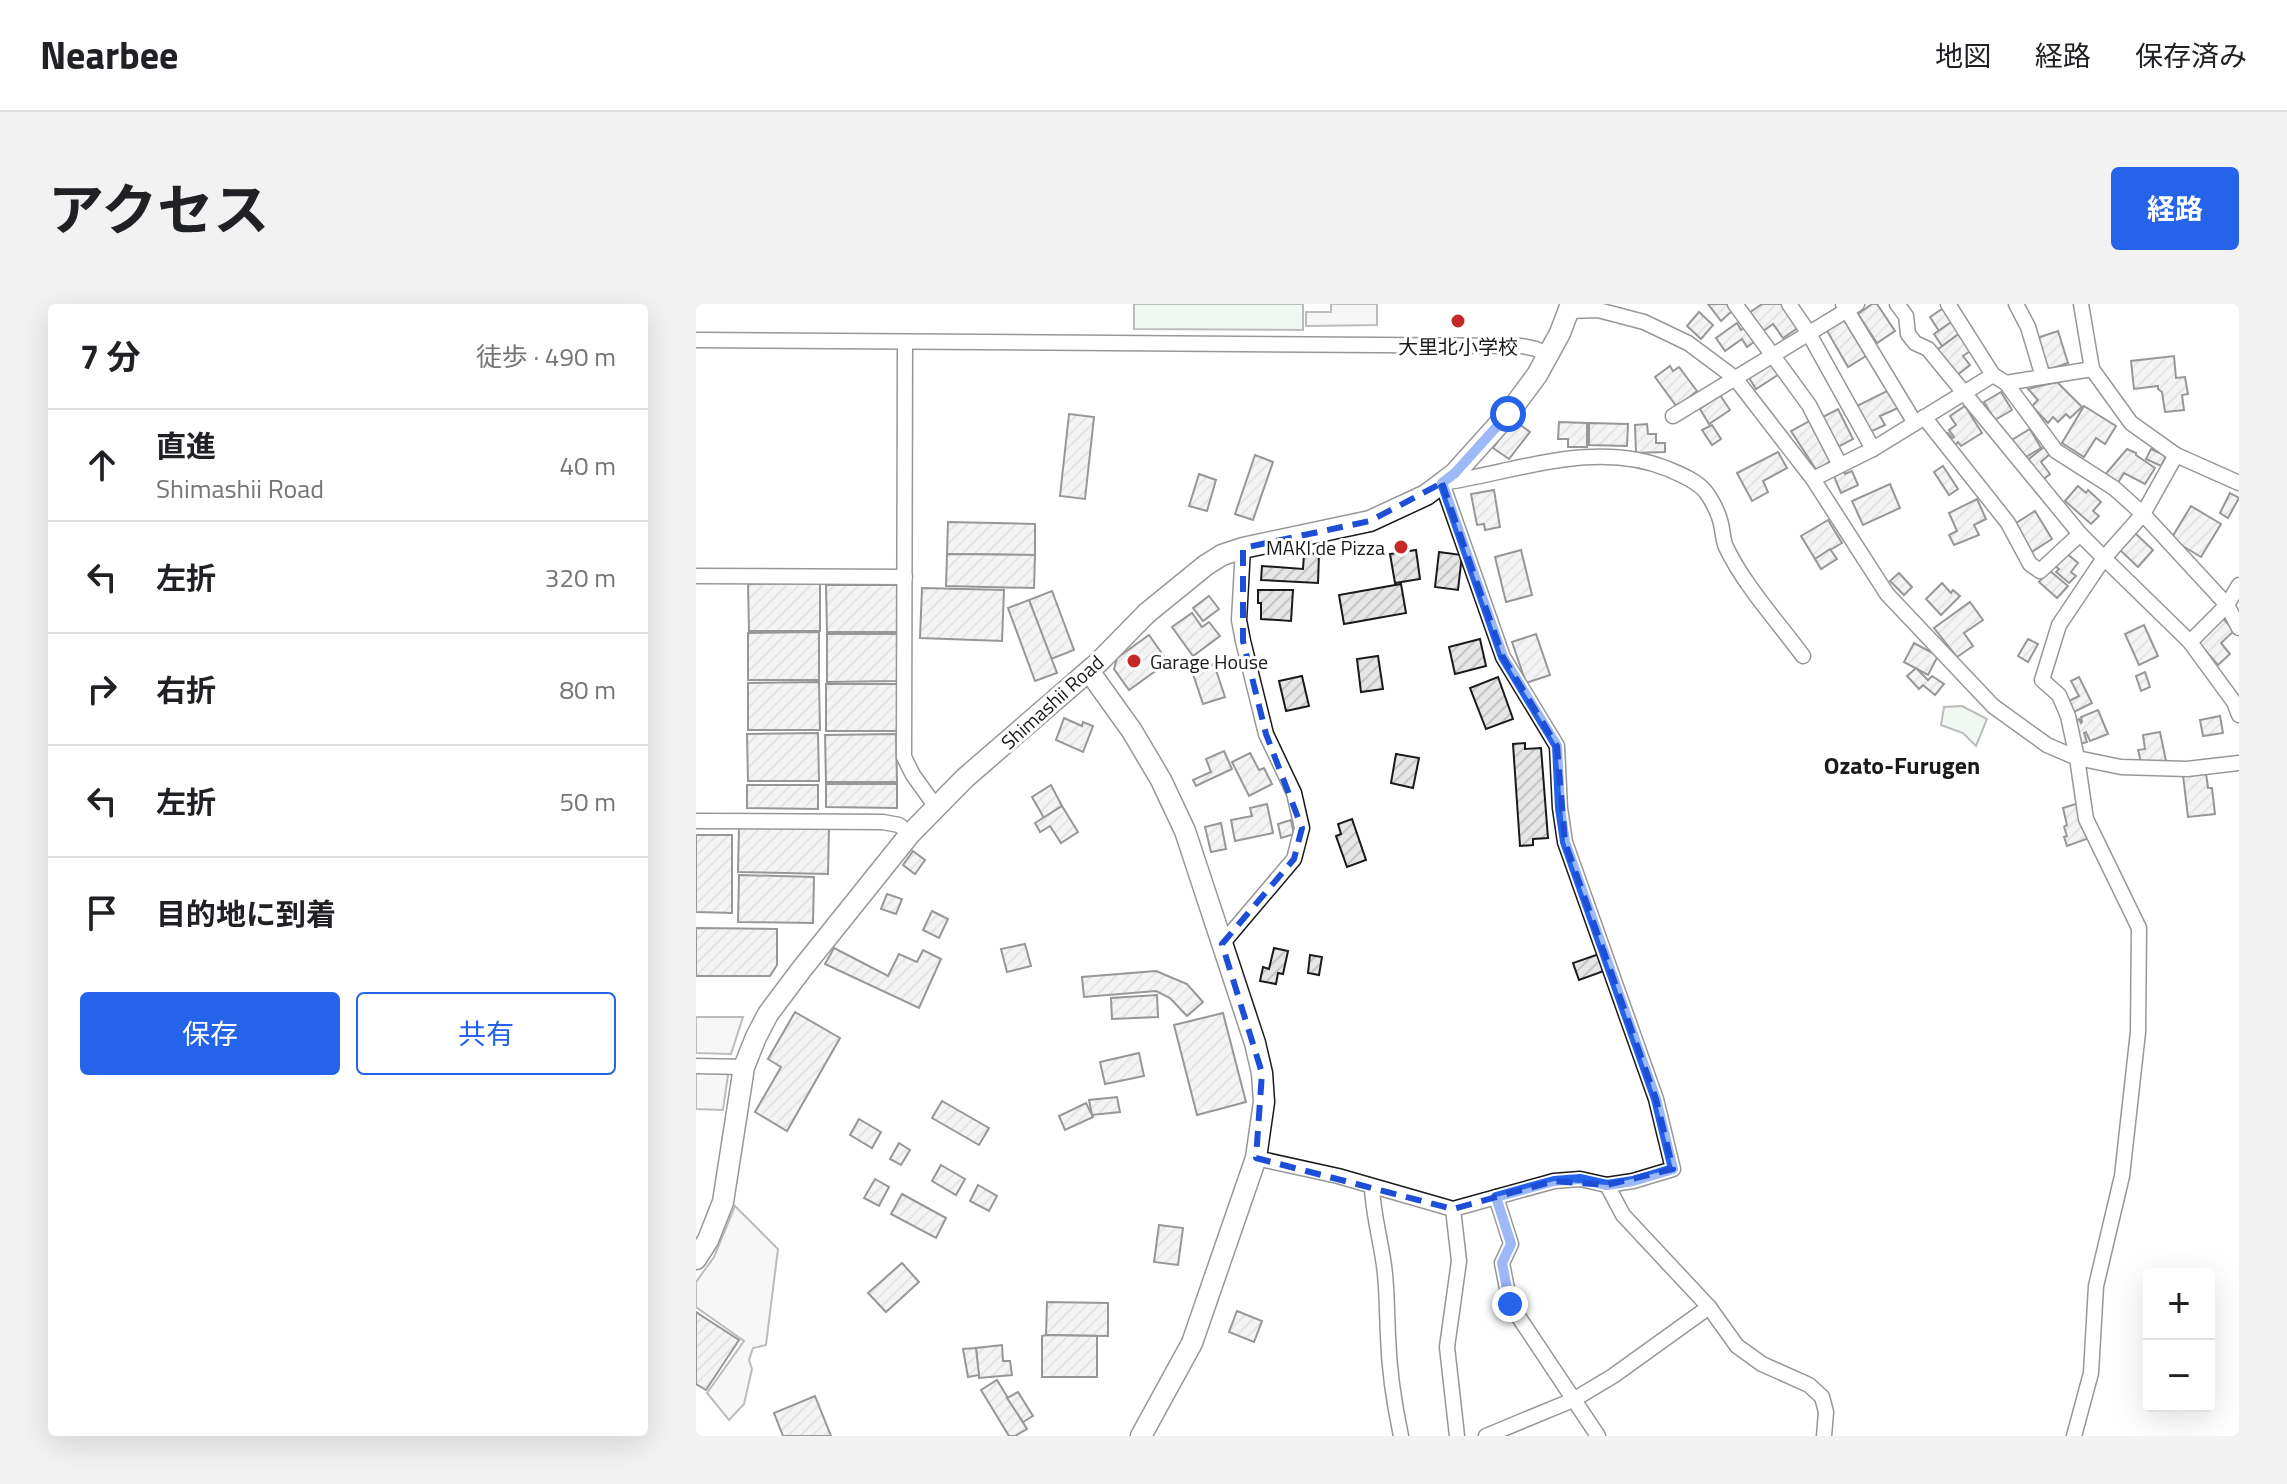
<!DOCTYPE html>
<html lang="ja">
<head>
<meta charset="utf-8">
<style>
  body { margin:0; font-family:"Titillium Web","Noto Sans JP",sans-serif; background:#f2f2f2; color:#202124 }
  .controls { position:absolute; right:24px; bottom:24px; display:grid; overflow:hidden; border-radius:8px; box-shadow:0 8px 32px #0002 }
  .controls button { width:72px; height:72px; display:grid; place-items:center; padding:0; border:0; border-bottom:2px solid #e0e0e0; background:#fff; color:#202124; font:40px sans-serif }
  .stop { position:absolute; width:24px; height:24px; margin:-18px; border:6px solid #2563eb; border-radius:50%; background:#fff }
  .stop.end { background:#2563eb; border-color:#fff; box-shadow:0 2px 8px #0008 }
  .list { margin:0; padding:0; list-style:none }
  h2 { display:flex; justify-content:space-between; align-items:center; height:104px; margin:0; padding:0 32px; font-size:34px }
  h2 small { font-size:26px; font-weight:400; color:#757577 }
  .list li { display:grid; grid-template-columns:52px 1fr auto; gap:24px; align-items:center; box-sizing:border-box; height:112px; padding:0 32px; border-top:2px solid #e0e0e0 }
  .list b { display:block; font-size:30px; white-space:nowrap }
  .list p { margin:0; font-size:26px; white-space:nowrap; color:#757577 }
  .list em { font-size:26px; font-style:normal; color:#757577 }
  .actions { display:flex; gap:16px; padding:24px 32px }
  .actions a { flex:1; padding:18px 0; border:2px solid #2563eb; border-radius:8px; text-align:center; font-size:28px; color:#2563eb }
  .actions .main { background:#2563eb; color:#fff }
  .icon { flex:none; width:44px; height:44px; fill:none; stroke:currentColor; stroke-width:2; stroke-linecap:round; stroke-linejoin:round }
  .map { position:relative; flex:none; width:1543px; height:1132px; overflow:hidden; border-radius:8px }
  header { display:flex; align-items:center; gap:48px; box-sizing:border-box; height:112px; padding:0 40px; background:#fff; border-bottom:2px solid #e0e0e0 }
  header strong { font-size:38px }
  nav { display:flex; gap:44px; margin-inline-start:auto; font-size:28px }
  .intro { display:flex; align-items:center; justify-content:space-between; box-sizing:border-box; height:192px; padding:0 48px }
  h1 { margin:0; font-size:56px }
  .button { padding:20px 36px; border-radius:8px; background:#2563eb; color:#fff; font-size:28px; font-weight:700 }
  main { display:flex; gap:48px; padding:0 48px }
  aside { flex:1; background:#fff; border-radius:8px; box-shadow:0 8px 32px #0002 }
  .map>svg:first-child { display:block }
</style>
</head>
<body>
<header>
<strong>Nearbee</strong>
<nav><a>地図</a><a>経路</a><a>保存済み</a></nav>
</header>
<div class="intro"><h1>アクセス</h1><a class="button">経路</a></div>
<main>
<aside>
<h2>7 分<small>徒歩 · 490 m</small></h2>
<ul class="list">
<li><svg class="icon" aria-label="ahead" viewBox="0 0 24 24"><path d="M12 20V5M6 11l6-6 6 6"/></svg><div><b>直進</b><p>Shimashii Road</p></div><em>40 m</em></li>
<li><svg class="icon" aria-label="left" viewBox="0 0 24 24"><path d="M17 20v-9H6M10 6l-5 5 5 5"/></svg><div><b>左折</b></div><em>320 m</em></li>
<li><svg class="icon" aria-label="right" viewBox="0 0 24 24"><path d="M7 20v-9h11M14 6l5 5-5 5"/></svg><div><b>右折</b></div><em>80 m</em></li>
<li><svg class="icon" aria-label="left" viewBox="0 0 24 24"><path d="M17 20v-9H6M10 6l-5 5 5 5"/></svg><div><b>左折</b></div><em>50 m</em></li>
<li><svg class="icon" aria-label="arrive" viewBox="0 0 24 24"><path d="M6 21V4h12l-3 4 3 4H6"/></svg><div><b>目的地に到着</b></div></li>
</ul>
<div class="actions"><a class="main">保存</a><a>共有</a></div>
</aside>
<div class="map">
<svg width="1543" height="1132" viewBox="0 0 1543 1132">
  <defs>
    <pattern id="building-hatch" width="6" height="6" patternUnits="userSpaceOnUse" patternTransform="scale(2)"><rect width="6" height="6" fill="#e6e6e6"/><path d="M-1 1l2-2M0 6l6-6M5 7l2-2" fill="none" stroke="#c5c5c5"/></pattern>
  </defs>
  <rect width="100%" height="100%" fill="#fff"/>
  <g fill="#e0efe3" stroke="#6a6a6a" stroke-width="2">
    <polygon points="438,0 607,0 607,26 438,25"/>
    <polygon points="1266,402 1291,415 1280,442 1267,429 1245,421 1248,403"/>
  </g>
  <g fill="#ededed" stroke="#6a6a6a" stroke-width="2">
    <polygon points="635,0 681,0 681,21 610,22 610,8 635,8"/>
    <polygon points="0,713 47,713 35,750 0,749"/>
    <polygon points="0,764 33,764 27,806 0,805"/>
    <polygon points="39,902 82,945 70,1041 57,1044 53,1056 56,1065 48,1100 33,1116 11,1089 48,1037 0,1003 0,978 18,953"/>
  </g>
  <g fill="url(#building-hatch)" stroke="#1a1a1a" stroke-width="2">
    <polygon points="1012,0 1032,0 1037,6 1025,17"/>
    <polygon points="1066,0 1087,0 1103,23 1087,34 1077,20 1066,28 1053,9"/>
    <polygon points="1176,0 1181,0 1199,27 1181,39 1162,10"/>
    <polygon points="1252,1 1260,15 1243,27 1234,13"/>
    <polygon points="1003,8 1017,21 1005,35 991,22"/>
    <polygon points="1148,15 1170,52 1152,63 1130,25"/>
    <polygon points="1257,17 1264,29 1246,42 1238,30"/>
    <polygon points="1041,19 1045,26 1052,21 1062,35 1051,43 1046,35 1029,47 1020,34"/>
    <polygon points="1362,27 1372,59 1351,66 1341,34"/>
    <polygon points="1264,29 1279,44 1267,52 1274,61 1260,72 1241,46"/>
    <polygon points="1478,52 1480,74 1489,73 1492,90 1486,91 1488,106 1469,108 1466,88 1462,85 1462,82 1438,85 1435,57"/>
    <polygon points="1075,53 1085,69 1060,85 1050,69"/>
    <polygon points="974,62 977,67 983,63 1001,87 981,103 959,73"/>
    <polygon points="1361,78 1386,103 1374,114 1370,110 1362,118 1357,113 1352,119 1336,102 1342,96 1332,85"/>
    <polygon points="1193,86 1202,104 1184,112 1189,121 1174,128 1161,102"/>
    <polygon points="1305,88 1316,106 1299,116 1288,98"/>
    <polygon points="1024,91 1034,106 1013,120 1004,105"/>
    <polygon points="1269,102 1286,129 1265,142 1262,138 1257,144 1248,131 1252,129 1256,134 1258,133 1253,126 1260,121 1254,112"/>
    <polygon points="1388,102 1420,122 1409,140 1400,134 1388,153 1366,139"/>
    <polygon points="1142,105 1157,135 1140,144 1125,114"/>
    <polygon points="373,110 398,113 389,195 364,192"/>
    <polygon points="1117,115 1138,154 1121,167 1095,127"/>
    <polygon points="818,116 834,128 813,155 797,144"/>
    <polygon points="863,118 891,119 891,143 872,143 872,135 862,135"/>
    <polygon points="893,119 932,120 931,142 893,141"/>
    <polygon points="951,120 952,130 960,130 960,139 969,139 969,148 940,149 939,121"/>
    <polygon points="1016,121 1025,135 1016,141 1006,126"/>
    <polygon points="1334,125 1345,144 1325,156 1314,137"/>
    <polygon points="1348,143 1354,150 1345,158 1354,170 1344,178 1329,158"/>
    <polygon points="1431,145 1440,149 1440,151 1459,164 1449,180 1428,169 1420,182 1408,172"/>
    <polygon points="1455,145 1470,152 1465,162 1450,155"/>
    <polygon points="1082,148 1091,164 1067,177 1072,188 1056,197 1041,169"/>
    <polygon points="559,151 577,158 557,216 539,210"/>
    <polygon points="1247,162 1262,185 1253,191 1238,168"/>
    <polygon points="1147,165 1149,170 1156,167 1162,181 1145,189 1137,170"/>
    <polygon points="503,170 520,176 511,207 493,202"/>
    <polygon points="1194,180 1204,204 1167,221 1156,197"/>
    <polygon points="1382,182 1390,189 1392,186 1405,198 1397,207 1403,212 1395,220 1369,197"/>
    <polygon points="798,186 804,223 789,226 788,220 781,221 775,190"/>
    <polygon points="1534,189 1543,194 1532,214 1524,209"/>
    <polygon points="1281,195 1290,215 1278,221 1283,231 1258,241 1253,231 1261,227 1253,209"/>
    <polygon points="1495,202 1525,220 1505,253 1475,235"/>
    <polygon points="1339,207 1356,235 1334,249 1317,221"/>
    <polygon points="1132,216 1146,239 1119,255 1105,232"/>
    <polygon points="252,218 339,220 339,251 251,250"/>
    <polygon points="1439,229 1457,246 1442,263 1424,246"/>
    <polygon points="1134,245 1141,255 1125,265 1119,255"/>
    <polygon points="720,246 724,275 699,279 694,250"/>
    <polygon points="825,246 836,291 810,298 799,253"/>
    <polygon points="743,248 766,251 762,286 739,283"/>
    <polygon points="1369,248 1382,259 1375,268 1380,272 1373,279 1360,268 1363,265 1358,261"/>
    <polygon points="608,249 623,250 622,279 565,276 566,262 607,265"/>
    <polygon points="251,250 339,251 338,284 250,282"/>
    <polygon points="1353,266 1372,282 1361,294 1343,278"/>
    <polygon points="1203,269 1216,283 1208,291 1194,277"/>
    <polygon points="124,279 124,327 53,327 52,280"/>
    <polygon points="1246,279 1255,289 1257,286 1264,292 1245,311 1230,295"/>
    <polygon points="705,280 710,309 648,320 643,291"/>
    <polygon points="130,281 201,281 202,328 131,328"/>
    <polygon points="226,284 308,286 306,337 224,334"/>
    <polygon points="562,286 597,286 595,317 565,315 565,299 562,299"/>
    <polygon points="356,287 378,346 355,355 333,296"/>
    <polygon points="513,292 523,305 507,317 497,304"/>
    <polygon points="333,296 361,369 339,377 312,304"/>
    <polygon points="1274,298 1287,316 1268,329 1277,342 1261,353 1238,324"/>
    <polygon points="496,309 506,323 513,318 524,332 497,352 476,323"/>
    <polygon points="1526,313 1538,327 1525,339 1534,350 1522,361 1500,336"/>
    <polygon points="1448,321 1462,352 1443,361 1429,330"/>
    <polygon points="123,328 123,376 52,376 52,329"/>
    <polygon points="131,330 202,330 202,377 131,378"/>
    <polygon points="840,330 854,371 830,379 816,338"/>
    <polygon points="453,331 472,358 433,386 418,365 421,354"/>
    <polygon points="784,335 790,362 759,370 753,343"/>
    <polygon points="1332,335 1342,340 1332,358 1322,352"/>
    <polygon points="1218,339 1242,352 1232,371 1208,358"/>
    <polygon points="682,352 687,385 665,388 661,355"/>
    <polygon points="518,360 529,393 507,400 496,367"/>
    <polygon points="1220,364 1232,376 1236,372 1248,380 1239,391 1227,381 1223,385 1211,372"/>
    <polygon points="1449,368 1454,383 1445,387 1440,372"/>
    <polygon points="606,372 613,402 590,407 583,377"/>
    <polygon points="802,373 817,415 790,425 774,384"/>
    <polygon points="1383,373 1396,399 1376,409 1371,398 1383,392 1375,377"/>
    <polygon points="123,378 124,426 52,426 52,379"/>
    <polygon points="130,380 201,380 202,427 130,427"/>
    <polygon points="1402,406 1412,430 1394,437 1390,428 1388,429 1391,438 1384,440 1377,419 1383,415 1385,419 1386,418 1385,413"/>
    <polygon points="1524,412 1527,429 1507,432 1504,416"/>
    <polygon points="368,414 386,422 387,418 397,422 387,448 360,436"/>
    <polygon points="1464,428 1470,457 1446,462 1442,446 1449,445 1447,431"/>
    <polygon points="122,429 123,477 52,477 51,430"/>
    <polygon points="200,430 201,478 130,478 129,431"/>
    <polygon points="829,439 829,445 845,444 852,534 837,535 837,541 824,542 817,440"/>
    <polygon points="528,447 536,465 500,482 497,476 515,468 510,455"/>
    <polygon points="554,449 563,466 568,464 576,480 553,492 536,458"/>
    <polygon points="700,450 723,454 717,484 695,479"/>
    <polygon points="1510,469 1512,484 1516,484 1519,510 1492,513 1487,471"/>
    <polygon points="130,480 201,480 201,504 130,503"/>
    <polygon points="51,481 122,481 122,505 51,504"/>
    <polygon points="355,481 366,502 348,514 336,493"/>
    <polygon points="1383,499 1396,533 1371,542 1368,533 1371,532 1368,523 1371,521 1367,504"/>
    <polygon points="571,500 577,529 539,537 535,516 556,512 554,504"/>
    <polygon points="366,502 382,528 365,539 354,522 344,528 339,519"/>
    <polygon points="656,515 670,556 651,563 640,532 645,530 642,520"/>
    <polygon points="595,516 598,530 585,534 582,520"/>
    <polygon points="525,519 530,545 515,548 509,523"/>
    <polygon points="43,522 133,524 132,570 42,568"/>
    <polygon points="0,531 36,531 36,609 0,608"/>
    <polygon points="217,547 229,556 219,570 207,561"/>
    <polygon points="43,571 118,573 117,619 42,618"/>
    <polygon points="191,590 206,595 200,610 185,605"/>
    <polygon points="236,607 252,615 243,634 227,626"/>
    <polygon points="0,624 81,625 81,661 74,672 0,672"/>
    <polygon points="329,640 335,662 311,668 305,645"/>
    <polygon points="138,644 192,672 203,650 221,658 227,646 245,655 223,704 129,660"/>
    <polygon points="578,644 592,647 587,670 582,669 580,680 564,677 567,663 573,665"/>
    <polygon points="903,650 908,667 883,676 877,659"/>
    <polygon points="614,651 626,653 623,671 612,669"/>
    <polygon points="460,667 491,680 507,698 491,712 474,694 460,687 388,693 386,673"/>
    <polygon points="461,691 462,713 416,715 415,694"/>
    <polygon points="99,708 144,734 91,827 59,808 85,763 72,755"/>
    <polygon points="527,709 550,798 501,811 478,721"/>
    <polygon points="443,749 448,772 409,780 404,758"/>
    <polygon points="421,793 424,808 396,811 393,796"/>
    <polygon points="246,797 293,824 283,841 236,814"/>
    <polygon points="390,799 397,813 369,826 363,812"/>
    <polygon points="163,815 185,828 176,844 154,831"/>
    <polygon points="203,839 214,846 205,861 194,855"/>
    <polygon points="245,861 269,875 260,891 236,877"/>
    <polygon points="179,875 193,883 183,902 168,894"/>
    <polygon points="282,881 301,892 293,907 274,897"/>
    <polygon points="206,890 250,914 240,934 195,910"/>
    <polygon points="463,921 487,924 482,961 458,958"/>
    <polygon points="206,959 223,978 190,1008 172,989"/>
    <polygon points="351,998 412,999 412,1032 350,1031"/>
    <polygon points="541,1007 566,1017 558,1038 533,1028"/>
    <polygon points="0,1008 43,1036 10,1086 0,1080"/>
    <polygon points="350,1031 401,1032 401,1073 346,1073 346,1032"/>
    <polygon points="306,1041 307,1057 314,1057 316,1071 283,1074 280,1044"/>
    <polygon points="280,1044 283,1071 272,1073 267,1045"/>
    <polygon points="301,1076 331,1125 319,1132 313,1132 285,1086"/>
    <polygon points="322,1088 337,1112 327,1118 311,1094"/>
    <polygon points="119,1092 135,1132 87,1132 78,1109"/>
  </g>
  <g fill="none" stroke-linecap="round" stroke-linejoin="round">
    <g stroke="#1a1a1a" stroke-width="17">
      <g id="street">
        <polyline points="1039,0 1113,101 1144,161"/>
        <polyline points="1093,0 1112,28 1177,145"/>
        <polyline points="1147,0 1219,119"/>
        <polyline points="1201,0 1210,12 1212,30 1219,39 1232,45 1384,230"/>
        <polyline points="1252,0 1297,71 1310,79 1360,147 1418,184 1447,210 1531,301 1543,324"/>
        <polyline points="1320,0 1332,23 1347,73"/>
        <polyline points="1385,0 1396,65"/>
        <polyline points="873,7 902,6 948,18 992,39 1039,74 1117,175 1191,290 1297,402 1351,441 1381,454 1425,463 1491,465 1543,459"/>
        <polyline points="0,36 826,42 840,45 852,51"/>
        <polyline points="209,39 208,453 217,471 240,503"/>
        <polyline points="1310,79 1396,65 1435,119 1480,151 1543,179"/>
        <polyline points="977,112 1161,0"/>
        <polyline points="1228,113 1312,219 1334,260 1344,267 1384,230 1408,254 1363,321 1346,376 1363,391 1372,412 1381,454 1390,515 1443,624 1442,728 1426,872 1400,982 1395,1069 1378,1132"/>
        <polyline points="1480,151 1447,210 1408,254 1494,338 1538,398 1543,411"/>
        <polyline points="1117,175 1177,145 1297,71"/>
        <polyline points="0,272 209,273"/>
        <polyline points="1494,338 1531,301 1543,281"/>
        <polyline points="0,517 187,518 203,521 214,530"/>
        <polyline points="526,640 598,555 606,524 598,489 570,430 547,337 543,316 547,244"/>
        <polyline points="0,762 48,763"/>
        <path d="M560,854l82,18 115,33 101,-28 26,-2 27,6 26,-4 40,-12 -17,-70 -91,-257 -5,-34 -3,-62 -54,-89 -61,-174c74,-11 153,-44 226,-14 12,5 29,12 37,22 5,6 12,19 14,26 4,10 3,21 7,30 18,38 52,75 77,109"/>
        <polyline points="911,881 927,911 1013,1003 1041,1042 1066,1060 1113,1081 1126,1093 1130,1108 1128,1132"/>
        <path d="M676,883c1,29 10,57 13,87 2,21 2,41 3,62 1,34 6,67 13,100"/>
        <polyline points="800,893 815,940 806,959 814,1000 902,1132"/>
        <polyline points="757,905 763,957 751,1043 761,1132"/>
        <polyline points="790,1132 877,1096 917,1072 1013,1003"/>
      </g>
    </g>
    <g stroke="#1a1a1a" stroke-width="23">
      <g id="secondary">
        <polyline points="393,367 436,427 465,476 489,527 559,739 566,769 568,798 560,854 496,1039 445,1132"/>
        <polyline points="0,955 12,936 27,898 48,763 60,733 72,710 105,666 214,530 269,474 403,358 451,309 510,261 526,251 547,244 674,217 730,191 746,179 759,169 812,110 841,71 864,29 875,0"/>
      </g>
    </g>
    <use href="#street" stroke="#fff" stroke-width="14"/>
    <use href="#secondary" stroke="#fff" stroke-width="20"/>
  </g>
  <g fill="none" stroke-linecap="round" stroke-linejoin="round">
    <polyline stroke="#2563eb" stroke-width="10" points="812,110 759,169 746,179 807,353 861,442 864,504 869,538 960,795 977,865 937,877 911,881 884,875 858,877 800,893 815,940 806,959 814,1000"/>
  </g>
  <path d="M0 0H1543V1132H0ZM746,179l61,174 54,89 8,96 91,257 17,70 -66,16 -53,-4 -101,28 -197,-51 6,-85 -40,-129 72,-85 8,-31 -36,-94 -23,-93v-93l127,-27z" fill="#fff" fill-opacity=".55" fill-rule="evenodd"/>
  <path fill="none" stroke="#1d4ed8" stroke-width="6" stroke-dasharray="16 10" stroke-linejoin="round" d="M746,179l61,174 54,89 8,96 91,257 17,70 -66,16 -53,-4 -101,28 -197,-51 6,-85 -40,-129 72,-85 8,-31 -36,-94 -23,-93v-93l127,-27z"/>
  <g fill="#c62828" stroke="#fff" stroke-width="3">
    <circle cx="762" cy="17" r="8"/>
    <circle cx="705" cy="243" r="8"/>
    <circle cx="438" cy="357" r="8"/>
  </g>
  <g text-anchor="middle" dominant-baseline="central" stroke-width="6" stroke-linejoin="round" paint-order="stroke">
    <g font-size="20" fill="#1a1a1a" stroke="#fff">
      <text x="762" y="42">大里北小学校</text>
      <text x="689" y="243" text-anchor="end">MAKI de Pizza</text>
      <text x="454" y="357" text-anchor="start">Garage House</text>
    </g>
    <g font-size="20" fill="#1a1a1a" stroke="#fff">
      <text transform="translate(356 398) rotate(-42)">Shimashii Road</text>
    </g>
    <g font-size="24" font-weight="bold" fill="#1a1a1a" stroke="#fff">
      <text x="1206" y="461">Ozato-Furugen</text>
    </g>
  </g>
</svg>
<div class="controls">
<button>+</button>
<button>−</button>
</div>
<div class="stop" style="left:812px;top:110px"></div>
<div class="stop end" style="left:814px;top:1000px"></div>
</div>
</main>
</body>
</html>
